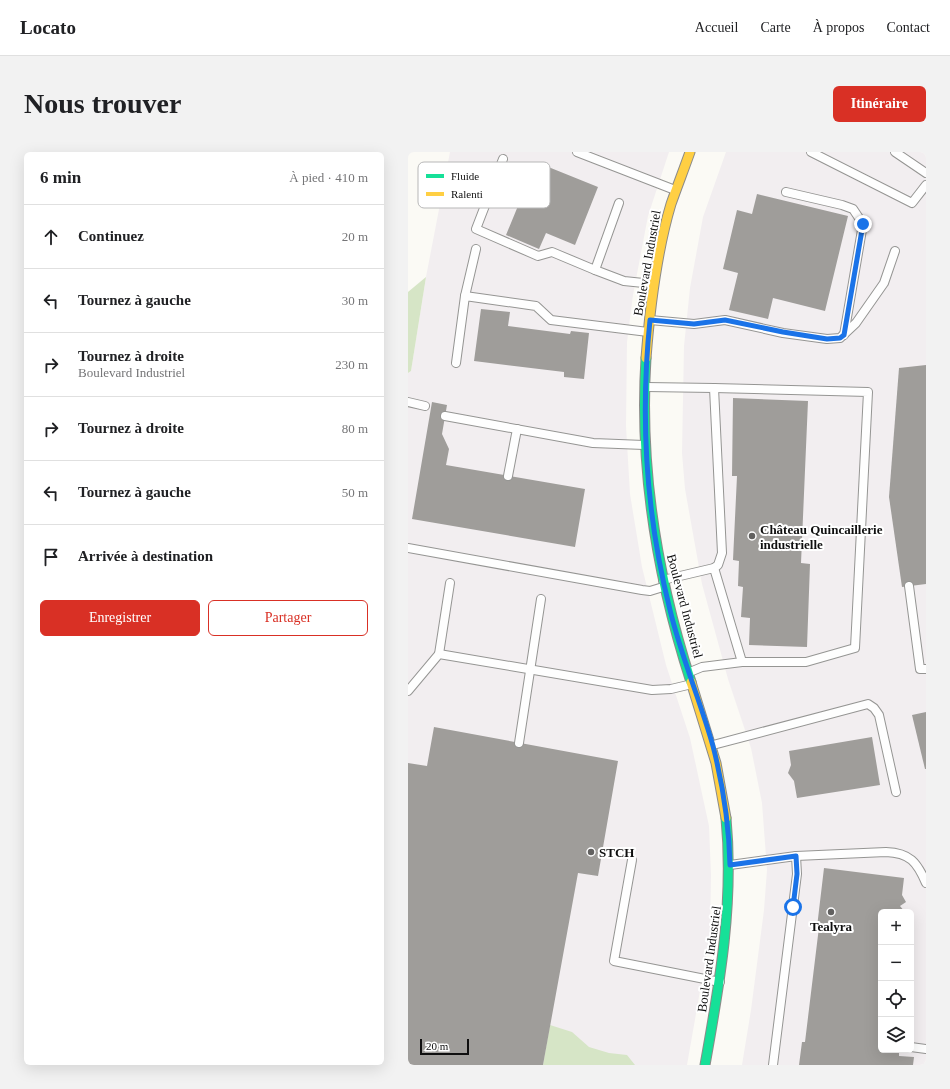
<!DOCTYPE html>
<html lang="fr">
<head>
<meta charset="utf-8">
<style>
  body { margin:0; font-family:"Times New Roman",serif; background:#f2f2f2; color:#202124 }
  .controls { position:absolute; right:12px; bottom:12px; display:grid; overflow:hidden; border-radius:6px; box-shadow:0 4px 16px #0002 }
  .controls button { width:36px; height:36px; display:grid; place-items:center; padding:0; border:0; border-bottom:1px solid #e0e0e0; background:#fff; color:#202124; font:20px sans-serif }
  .scale { position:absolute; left:12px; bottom:10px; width:49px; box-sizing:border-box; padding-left:4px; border:2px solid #0f0f0f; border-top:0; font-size:11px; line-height:14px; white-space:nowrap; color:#0f0f0f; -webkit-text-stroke:3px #fff; paint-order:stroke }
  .stop { position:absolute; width:12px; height:12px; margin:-9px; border:3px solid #1a73e8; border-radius:50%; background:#fff }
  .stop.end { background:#1a73e8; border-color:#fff; box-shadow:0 1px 4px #0008 }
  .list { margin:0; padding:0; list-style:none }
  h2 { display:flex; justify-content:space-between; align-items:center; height:52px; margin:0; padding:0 16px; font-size:17px }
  h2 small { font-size:13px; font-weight:400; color:#757577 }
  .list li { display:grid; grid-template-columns:26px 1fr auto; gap:12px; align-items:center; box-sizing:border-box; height:64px; padding:0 16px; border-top:1px solid #e0e0e0 }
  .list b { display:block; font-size:15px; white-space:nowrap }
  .list p { margin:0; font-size:13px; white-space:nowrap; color:#757577 }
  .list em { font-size:13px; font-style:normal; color:#757577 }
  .actions { display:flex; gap:8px; padding:12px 16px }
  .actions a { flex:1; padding:9px 0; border:1px solid #d93025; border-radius:6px; text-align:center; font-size:14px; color:#d93025 }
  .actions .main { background:#d93025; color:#fff }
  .icon { flex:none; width:22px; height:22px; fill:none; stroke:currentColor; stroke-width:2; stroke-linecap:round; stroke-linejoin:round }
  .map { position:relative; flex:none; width:518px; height:913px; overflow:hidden; border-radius:6px }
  header { display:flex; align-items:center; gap:24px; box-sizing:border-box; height:56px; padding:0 20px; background:#fff; border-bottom:1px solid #e0e0e0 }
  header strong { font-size:19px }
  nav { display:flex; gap:22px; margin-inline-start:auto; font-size:14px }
  .intro { display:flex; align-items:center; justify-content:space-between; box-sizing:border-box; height:96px; padding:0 24px }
  h1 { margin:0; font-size:28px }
  .button { padding:10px 18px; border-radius:6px; background:#d93025; color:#fff; font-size:14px; font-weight:700 }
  main { display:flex; gap:24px; padding:0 24px }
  aside { flex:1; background:#fff; border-radius:6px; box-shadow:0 4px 16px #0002 }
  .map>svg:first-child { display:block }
</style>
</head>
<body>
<header>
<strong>Locato</strong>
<nav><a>Accueil</a><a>Carte</a><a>À propos</a><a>Contact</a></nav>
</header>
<div class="intro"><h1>Nous trouver</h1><a class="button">Itinéraire</a></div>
<main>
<aside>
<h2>6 min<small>À pied · 410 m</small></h2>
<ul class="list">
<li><svg class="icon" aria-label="ahead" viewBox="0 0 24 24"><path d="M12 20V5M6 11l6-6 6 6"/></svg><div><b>Continuez</b></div><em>20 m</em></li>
<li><svg class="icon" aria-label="left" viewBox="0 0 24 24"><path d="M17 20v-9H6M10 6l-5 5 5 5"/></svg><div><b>Tournez à gauche</b></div><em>30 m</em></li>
<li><svg class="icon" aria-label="right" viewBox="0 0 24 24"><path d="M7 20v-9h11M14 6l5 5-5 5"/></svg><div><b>Tournez à droite</b><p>Boulevard Industriel</p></div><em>230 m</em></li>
<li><svg class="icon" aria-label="right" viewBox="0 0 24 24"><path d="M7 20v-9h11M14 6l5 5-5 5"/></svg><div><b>Tournez à droite</b></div><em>80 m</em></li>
<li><svg class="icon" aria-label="left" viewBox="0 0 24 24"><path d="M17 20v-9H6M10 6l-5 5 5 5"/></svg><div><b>Tournez à gauche</b></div><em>50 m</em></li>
<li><svg class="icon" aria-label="arrive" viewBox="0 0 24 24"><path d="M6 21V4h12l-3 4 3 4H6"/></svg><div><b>Arrivée à destination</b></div></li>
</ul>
<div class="actions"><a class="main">Enregistrer</a><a>Partager</a></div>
</aside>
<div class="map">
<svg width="518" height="913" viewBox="0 0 518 913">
  <rect width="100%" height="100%" fill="#fbfaf5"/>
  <g fill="#f2eef0" fill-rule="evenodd">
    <polygon points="42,0 261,0 240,64 225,143 219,190 218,274 222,342 234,415 258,513 282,586 301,674 303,723 302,782 279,913 0,913 0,221 3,219 18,125"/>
    <path d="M318,0h200v913h-184l9,-55 13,-100 3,-40 -5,-67 -11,-55 -23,-69 -26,-95 -17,-95 -3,-36 2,-107 6,-58 13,-71zM473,760h30v138h-30z"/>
  </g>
  <g fill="#d6e5c6">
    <polygon points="18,125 3,219 0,221 0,140"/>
    <polygon points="142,873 164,880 181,895 201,901 219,903 227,913 135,913"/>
  </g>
  <g fill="#9f9d9a">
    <polygon points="128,10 190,35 167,93 138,81 131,97 98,83"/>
    <polygon points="349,42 440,64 417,159 365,146 360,167 321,158 330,121 315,117 329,58 344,62"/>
    <polygon points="73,157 102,160 100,174 162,182 163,179 181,181 176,227 156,225 156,220 66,209"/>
    <polygon points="518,213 518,432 494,435 481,345 491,216"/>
    <polygon points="325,246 400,249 393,411 402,412 399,495 341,493 342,466 333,465 335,435 330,434 331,409 325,408 329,324 324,324"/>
    <polygon points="24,250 39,253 34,282 41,297 38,313 177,337 167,395 4,367"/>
    <polygon points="518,560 518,617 517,617 504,563"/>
    <polygon points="26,575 210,609 190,724 170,721 135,913 0,913 0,611 19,614"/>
    <polygon points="464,585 472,633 389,646 386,629 380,621 383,613 381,599"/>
    <polygon points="416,716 496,726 494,743 498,750 492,754 497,760 473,760 473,898 491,898 491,904 506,905 505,913 391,913 394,890 397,890 411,775 409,775"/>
  </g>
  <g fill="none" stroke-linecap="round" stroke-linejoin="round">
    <g stroke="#959593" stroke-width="10">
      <g id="lane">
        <polyline points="169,0 267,38"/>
        <polyline points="403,0 504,51 518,33"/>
        <polyline points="487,0 518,21"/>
        <polyline points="95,7 68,77 130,104 144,100 187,118"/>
        <polyline points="88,26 117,37"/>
        <polyline points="378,40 434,53 445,57 455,72 436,183"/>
        <polyline points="211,51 187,118 216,129 245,132"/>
        <polyline points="57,144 68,97"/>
        <polyline points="242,168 286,172 317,168 375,181 419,187 432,186 448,171 476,131 487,99"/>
        <polyline points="48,211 57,144 128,154 143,168 240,180"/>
        <polyline points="238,235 306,236 314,401 310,413 306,416"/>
        <polyline points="306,236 460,240 447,496 398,510 334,510"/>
        <polyline points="0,250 17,254"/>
        <polyline points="37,264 185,291 236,293"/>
        <polyline points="100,324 109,277"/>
        <polyline points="0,396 234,438 242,439 255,435"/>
        <polyline points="255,428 306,416 334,510 294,515 282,520"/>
        <polyline points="501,434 512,517 518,517"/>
        <polyline points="31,502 42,431"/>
        <polyline points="0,539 31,502 244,538 263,537 284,532"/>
        <polyline points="111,591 133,447"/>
        <polyline points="305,593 460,552 466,556 471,563 488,640"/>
        <path d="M388,704l90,-4c24,1 31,10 40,31"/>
        <polyline points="224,708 206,809 312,830"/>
        <polyline points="322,713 388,704 389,722 365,913"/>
        <polyline points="503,895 518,897"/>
      </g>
    </g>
    <g stroke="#8c8b89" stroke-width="11">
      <g id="fast">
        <path d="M238,206c-7,111 11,219 45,324"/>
        <path d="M297,913c15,-83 29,-163 21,-247"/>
      </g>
    </g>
    <g stroke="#8c8b89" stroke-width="11">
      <g id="slow">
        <path d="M238,206c4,-51 10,-104 25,-154 6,-17 13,-35 19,-52"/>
        <polyline points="283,530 308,611 318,666"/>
      </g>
    </g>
    <use href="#lane" stroke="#fefefe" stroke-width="8"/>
    <use href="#fast" stroke="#16e098" stroke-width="9"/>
    <use href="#slow" stroke="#ffcf43" stroke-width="9"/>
  </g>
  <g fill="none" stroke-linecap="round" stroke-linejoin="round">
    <path stroke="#1a73e8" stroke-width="5" d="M385,755l4,-33 -1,-18 -66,9c-1,-40 -7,-80 -17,-119 -13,-46 -32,-90 -43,-136 -24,-95 -30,-193 -20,-290l44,4 31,-4 58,12 44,7 13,-1 4,-3 19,-111"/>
  </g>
  <g fill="#626160" stroke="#fff" stroke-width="1.5">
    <circle cx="344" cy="384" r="4"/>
    <circle cx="183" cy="700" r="4"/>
    <circle cx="423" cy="760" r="4"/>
  </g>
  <g text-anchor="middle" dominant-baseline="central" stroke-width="4" stroke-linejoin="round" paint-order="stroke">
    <g font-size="13" fill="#0f0f0f" stroke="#fff">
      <text transform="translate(239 111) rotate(-80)">Boulevard Industriel</text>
      <text transform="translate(277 454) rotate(75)">Boulevard Industriel</text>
      <text transform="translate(301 807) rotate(-82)">Boulevard Industriel</text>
    </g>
    <g font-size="13" font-weight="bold" fill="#0f0f0f" stroke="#fff" text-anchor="start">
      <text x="352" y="377">Château Quincaillerie<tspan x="352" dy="15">industrielle</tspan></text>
      <text x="191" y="700">STCH</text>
      <text x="423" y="774" text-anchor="middle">Tealyra</text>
    </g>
  </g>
  <rect x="10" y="10" width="132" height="46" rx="6" fill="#fff" stroke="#b7b7b7" stroke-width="1"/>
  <rect x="18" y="22" width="18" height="4" fill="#16e098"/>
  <rect x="18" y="40" width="18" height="4" fill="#ffcf43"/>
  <g font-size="11" fill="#0f0f0f">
    <text x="43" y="28">Fluide</text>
    <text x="43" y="46">Ralenti</text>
  </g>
</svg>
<div class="controls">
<button>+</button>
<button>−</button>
<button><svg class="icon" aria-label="locate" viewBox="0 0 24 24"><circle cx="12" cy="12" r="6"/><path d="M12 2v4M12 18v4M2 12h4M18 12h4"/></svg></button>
<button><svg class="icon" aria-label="layers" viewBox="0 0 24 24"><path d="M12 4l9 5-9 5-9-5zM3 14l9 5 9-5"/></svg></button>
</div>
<div class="scale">20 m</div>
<div class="stop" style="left:385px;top:755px"></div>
<div class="stop end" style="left:455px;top:72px"></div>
</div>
</main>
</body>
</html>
